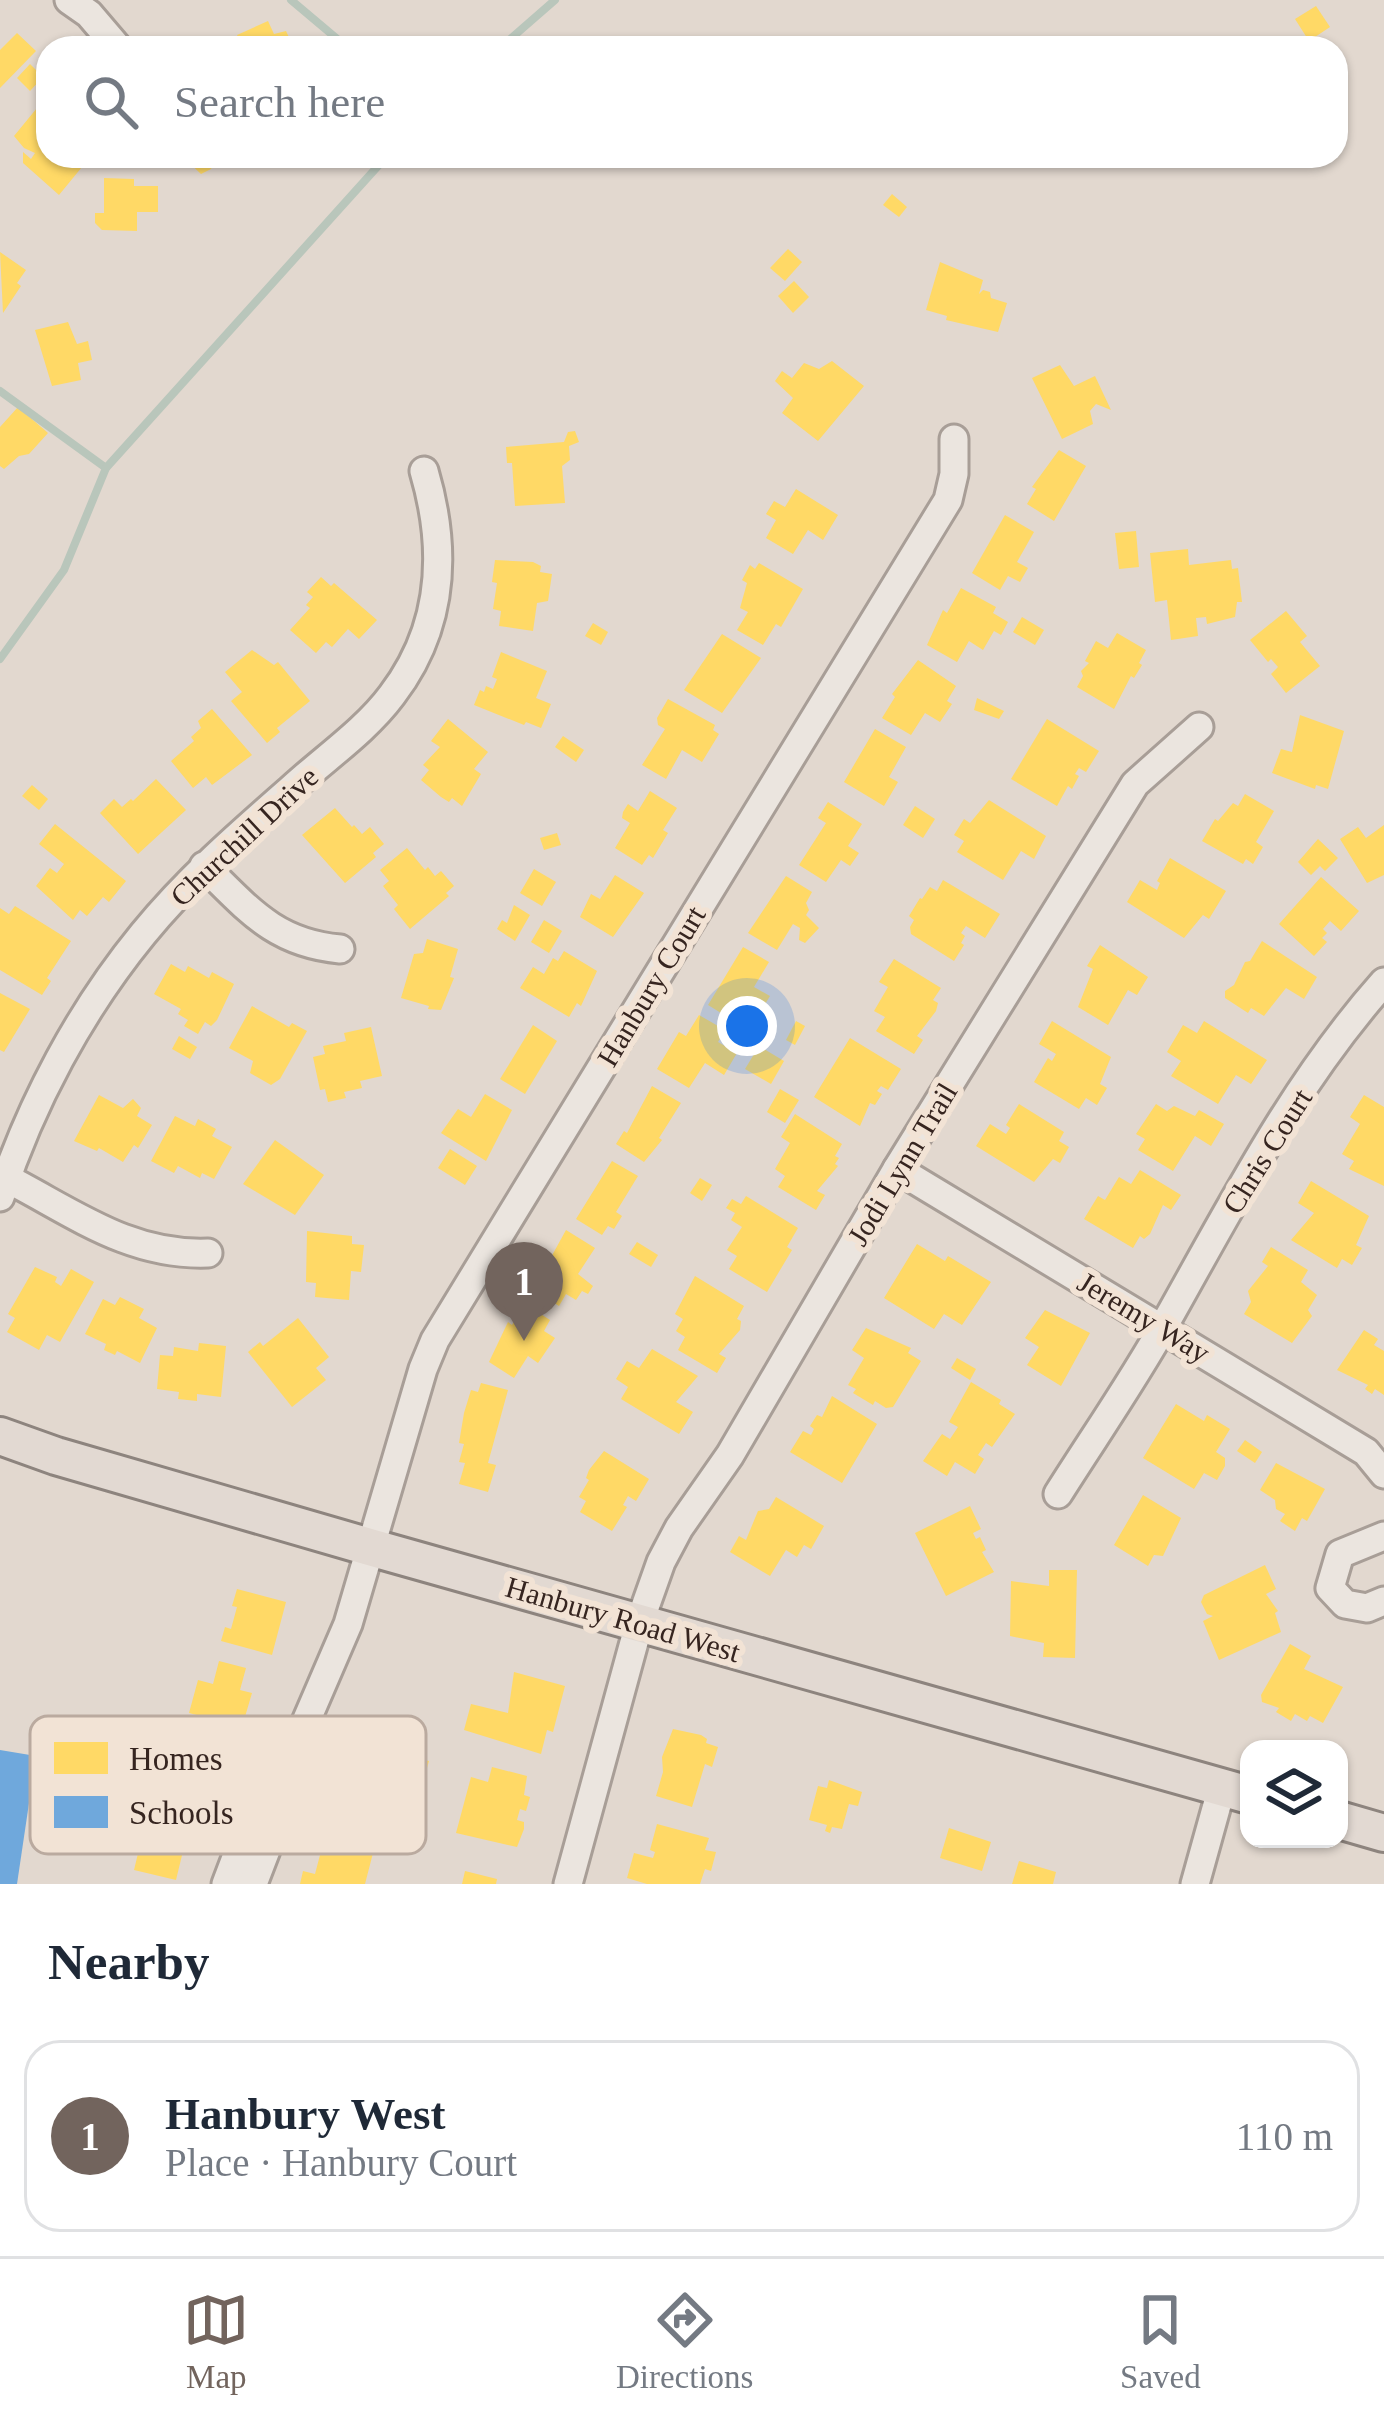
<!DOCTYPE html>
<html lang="en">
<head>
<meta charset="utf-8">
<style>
  body { margin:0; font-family:"Times New Roman",serif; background:#f2f2f3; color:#1f2937 }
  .controls { position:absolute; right:36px; bottom:36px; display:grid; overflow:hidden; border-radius:24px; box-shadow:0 3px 9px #0004 }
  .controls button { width:108px; height:108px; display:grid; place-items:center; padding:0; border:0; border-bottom:3px solid #e0e1e3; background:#fff; color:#1f2937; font:60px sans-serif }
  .you { position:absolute; left:747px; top:1026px; width:42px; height:42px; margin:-30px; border:9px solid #fff; border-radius:50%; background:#1a73e8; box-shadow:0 0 0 18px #1a73e833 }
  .badge { display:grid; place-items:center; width:78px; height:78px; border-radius:50%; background:#72645d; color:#fff; font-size:39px; font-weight:700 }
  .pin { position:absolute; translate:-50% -99px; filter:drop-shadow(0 3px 6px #0008) }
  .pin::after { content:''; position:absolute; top:63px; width:42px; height:36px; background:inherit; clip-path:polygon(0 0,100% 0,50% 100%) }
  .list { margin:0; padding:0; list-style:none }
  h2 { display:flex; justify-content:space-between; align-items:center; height:156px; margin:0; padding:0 48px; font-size:51px }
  h2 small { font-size:39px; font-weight:400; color:#747a83 }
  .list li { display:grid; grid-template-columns:78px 1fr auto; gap:36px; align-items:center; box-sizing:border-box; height:192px; margin:0 24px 24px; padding:0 24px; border:3px solid #e0e1e3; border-radius:36px }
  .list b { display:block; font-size:45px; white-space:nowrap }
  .list p { margin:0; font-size:39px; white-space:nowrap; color:#747a83 }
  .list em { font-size:39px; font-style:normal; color:#747a83 }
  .icon { flex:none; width:66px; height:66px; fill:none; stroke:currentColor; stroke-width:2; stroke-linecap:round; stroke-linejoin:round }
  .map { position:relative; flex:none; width:1384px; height:1884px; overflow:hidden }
  .search { position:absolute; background:#fff; box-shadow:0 3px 9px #0004; left:36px; right:36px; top:36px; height:132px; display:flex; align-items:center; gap:30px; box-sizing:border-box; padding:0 42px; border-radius:36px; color:#747a83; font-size:45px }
  .sheet { height:372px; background:#fff }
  nav { display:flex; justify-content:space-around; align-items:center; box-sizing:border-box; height:168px; border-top:3px solid #e0e1e3; background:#fff; font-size:33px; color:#747a83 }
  nav a { display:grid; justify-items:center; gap:6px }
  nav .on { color:#72645d }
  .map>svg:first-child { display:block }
</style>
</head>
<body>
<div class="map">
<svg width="1384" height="1884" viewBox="0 0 1384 1884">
  <rect width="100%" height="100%" fill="#e2d8cf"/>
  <g fill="#ffd966">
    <polygon points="1316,6 1330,27 1309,41 1295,19"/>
    <polygon points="268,21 274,34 286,31 294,48 243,48 237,35"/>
    <polygon points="17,33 36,51 0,88 0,50"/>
    <polygon points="30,64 43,77 30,91 17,78"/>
    <polygon points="37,108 48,117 48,156 91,156 59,195 23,163 23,152 31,159 35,153 24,148 14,136"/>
    <polygon points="182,156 237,156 225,168 216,160 211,169 201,174"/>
    <polygon points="104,178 134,179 134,186 158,186 158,212 137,212 137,231 102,230 95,223 95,213 104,213"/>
    <polygon points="892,194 907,207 899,217 883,205"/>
    <polygon points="788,249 802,262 785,281 770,268"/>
    <polygon points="0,252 26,270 17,283 21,286 3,313"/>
    <polygon points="940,262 983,280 979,294 983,290 990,292 991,298 1007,303 998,332 946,320 947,316 926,310"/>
    <polygon points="794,281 809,297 793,313 778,296"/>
    <polygon points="68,322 77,344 88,341 92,360 78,363 81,380 52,386 35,330"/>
    <polygon points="832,361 864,386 818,441 782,413 793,398 775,381 782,371 792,378 804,363 819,369"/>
    <polygon points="1060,365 1074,386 1095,376 1111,410 1096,404 1090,411 1093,424 1062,439 1032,378"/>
    <polygon points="18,407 48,433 29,454 19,456 4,469 0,466 0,427"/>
    <polygon points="575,431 579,442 569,446 570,460 562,466 565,503 515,506 512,463 507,463 506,447 564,442 568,432"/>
    <polygon points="1059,450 1086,466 1054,521 1027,504 1036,489 1032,487"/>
    <polygon points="796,489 838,515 823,540 808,530 793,554 766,538 776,520 766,514 774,501 785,507"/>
    <polygon points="1005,515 1034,532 1017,562 1028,568 1020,582 1008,576 1000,590 972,573"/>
    <polygon points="1136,531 1139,567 1119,569 1115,533"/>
    <polygon points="1188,549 1189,565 1231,560 1232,569 1238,568 1242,602 1237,602 1235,617 1207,624 1206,617 1196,618 1198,636 1171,640 1167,600 1155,602 1150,553"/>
    <polygon points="495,560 533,562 541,566 540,572 552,574 548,601 537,603 533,631 499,626 501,611 493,609 497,583 492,582"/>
    <polygon points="759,563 803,589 781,627 776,624 763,645 737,630 748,612 740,608 747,583 742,580 750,565 755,569"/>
    <polygon points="321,577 331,586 334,583 377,620 359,639 348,629 332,647 326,642 316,653 290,630 310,608 306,605 313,597 307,592"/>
    <polygon points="961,588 996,607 993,613 1008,622 1001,635 994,631 983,650 969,641 957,662 927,645 943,610 947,613"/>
    <polygon points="1286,611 1307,636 1300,642 1320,666 1286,693 1271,674 1278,667 1271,659 1268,662 1250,640"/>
    <polygon points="1022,617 1044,630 1035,645 1013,632"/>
    <polygon points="593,623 608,632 601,645 585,636"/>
    <polygon points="1117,633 1146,650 1139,663 1142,665 1134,678 1131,676 1114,709 1077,687 1083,676 1081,671 1089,663 1085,661 1096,641 1108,648"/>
    <polygon points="722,634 761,658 722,713 684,690"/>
    <polygon points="252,650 274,665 278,662 310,701 277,728 280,732 267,743 231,701 242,692 225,672"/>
    <polygon points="501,652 547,671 536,698 551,704 541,728 526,722 524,725 474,705 480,690 484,692 486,686 493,689 497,679 492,677"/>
    <polygon points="918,660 956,686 947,701 952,704 940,722 925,713 911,735 882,718 895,697 892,694"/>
    <polygon points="977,698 1004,711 999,719 974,710"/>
    <polygon points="668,699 715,725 713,730 719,734 702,762 682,750 666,779 642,765 665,729 658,725 657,718"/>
    <polygon points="212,709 252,755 212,785 206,777 193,788 171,761 194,741 191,737 201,728 198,721"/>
    <polygon points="1300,715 1344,731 1328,789 1316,785 1315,789 1272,773 1281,749 1292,752"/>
    <polygon points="448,719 488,752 474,769 481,774 462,806 452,798 449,802 441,797 421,780 429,770 423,765 440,747 431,741"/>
    <polygon points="1047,719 1099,751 1086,772 1079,768 1075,774 1079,776 1072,789 1068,786 1057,806 1011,779"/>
    <polygon points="875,729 906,747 889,777 898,782 884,806 844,782"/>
    <polygon points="563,736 584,750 576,762 555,747"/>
    <polygon points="156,779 186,810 138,854 100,813 114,799 122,807 131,799 133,801"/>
    <polygon points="32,785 48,799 39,810 22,796"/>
    <polygon points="650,791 677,808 663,830 668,833 653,858 649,855 642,865 615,848 630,823 622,818 623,812 628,804 638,811"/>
    <polygon points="1245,794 1274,811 1256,842 1263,847 1253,864 1246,859 1243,864 1202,841 1215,819 1218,821 1233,803 1238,806"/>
    <polygon points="989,800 1046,836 1034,859 1021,851 1003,880 957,852 964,841 954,835 964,819 970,823"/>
    <polygon points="828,802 862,824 848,846 859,853 850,866 841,860 826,882 799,865 826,823 818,818"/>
    <polygon points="915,806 935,819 923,838 903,825"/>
    <polygon points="335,808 352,827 354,825 362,834 370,827 384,844 373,853 376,857 345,883 302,835"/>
    <polygon points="55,824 126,881 109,902 103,897 87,916 80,910 73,920 36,886 50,868 57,873 64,864 39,844"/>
    <polygon points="1384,825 1384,875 1367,883 1340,839 1358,827 1366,838"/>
    <polygon points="557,833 561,845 544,850 540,838"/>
    <polygon points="1318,839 1338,858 1325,871 1320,866 1311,875 1298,862"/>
    <polygon points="407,848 425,870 428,867 435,876 441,871 454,886 446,893 449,896 410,929 394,909 398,905 383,886 389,881 380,870"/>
    <polygon points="1170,858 1226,891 1209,919 1203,915 1184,938 1127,902 1140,880 1157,890 1160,883 1157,881"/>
    <polygon points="534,869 556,882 542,906 520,893"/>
    <polygon points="615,875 644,893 613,937 580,917 591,894 600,899"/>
    <polygon points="786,876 812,892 806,903 809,910 806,915 819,928 805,943 799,940 800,928 793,924 777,950 748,933"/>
    <polygon points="1321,877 1359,911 1341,931 1330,921 1323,929 1327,933 1322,938 1327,942 1314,956 1279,924"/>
    <polygon points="943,880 1000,914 985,938 966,926 961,933 965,936 961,943 964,945 954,961 911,934 910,927 914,920 909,916 920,898 922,899 930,887 937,891"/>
    <polygon points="514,905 530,915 515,941 497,929 502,920 507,923"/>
    <polygon points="15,906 71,941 47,978 51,981 42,995 0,970 0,908 9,914"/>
    <polygon points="544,920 562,931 549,953 531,942"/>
    <polygon points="427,939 458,949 450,977 454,978 441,1010 428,1009 429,1006 401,998 414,954 423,953"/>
    <polygon points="1262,941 1317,977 1304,999 1286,988 1264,1016 1251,1008 1248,1013 1225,998 1225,991 1234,985 1245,962 1250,961"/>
    <polygon points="1100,945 1148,977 1137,995 1128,990 1108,1025 1078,1007 1093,969 1087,966"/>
    <polygon points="743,947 769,962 754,987 770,996 756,1019 741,1009 734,1021 708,1005"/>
    <polygon points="564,951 597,971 581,1006 577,1003 569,1017 520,988 533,967 544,974 553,958 558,961"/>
    <polygon points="894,959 941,988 933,1000 938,1003 936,1011 917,1036 923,1040 914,1054 876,1031 885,1017 874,1011 888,987 879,982"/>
    <polygon points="171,964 185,972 188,966 209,978 212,972 234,984 217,1020 211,1026 205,1022 198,1034 184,1026 188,1020 178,1014 181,1009 154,994"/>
    <polygon points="0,993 30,1009 4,1052 0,1050"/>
    <polygon points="252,1006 289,1027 292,1023 307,1031 280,1079 271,1085 250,1073 253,1061 229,1048"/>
    <polygon points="699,1015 725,1030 718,1042 737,1053 724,1075 705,1063 689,1088 657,1069 679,1032 686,1036"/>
    <polygon points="796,1021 805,1026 795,1045 786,1040"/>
    <polygon points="1052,1021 1111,1057 1100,1084 1107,1088 1097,1105 1086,1098 1079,1109 1034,1082 1048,1058 1052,1061 1056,1054 1039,1044"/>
    <polygon points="1204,1021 1267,1060 1251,1084 1236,1075 1218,1104 1171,1076 1181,1061 1167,1052 1183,1025 1197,1033"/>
    <polygon points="533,1025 557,1041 525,1094 500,1079"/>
    <polygon points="371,1027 382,1076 360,1081 362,1088 344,1092 346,1098 328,1102 325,1089 320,1090 313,1057 325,1054 323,1046 346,1041 344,1033"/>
    <polygon points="179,1036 197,1047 190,1059 172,1049"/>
    <polygon points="850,1038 901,1069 888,1090 881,1086 877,1091 882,1094 875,1105 870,1103 860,1126 814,1097"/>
    <polygon points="759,1046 784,1061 771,1084 745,1069"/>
    <polygon points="652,1086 681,1103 659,1138 662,1140 644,1162 616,1144 624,1131 627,1133"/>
    <polygon points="780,1089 799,1100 785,1123 767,1112"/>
    <polygon points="485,1094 512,1110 486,1161 441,1133 458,1109 471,1117"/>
    <polygon points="99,1095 123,1108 133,1099 141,1108 137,1116 152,1125 138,1148 134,1145 123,1162 99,1148 97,1151 74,1141"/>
    <polygon points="1364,1095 1384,1107 1384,1186 1349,1169 1354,1161 1342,1154 1360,1124 1350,1117"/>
    <polygon points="1019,1104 1064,1132 1059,1141 1069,1147 1060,1163 1053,1159 1034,1182 976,1146 990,1124 1006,1134 1010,1128 1006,1125"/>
    <polygon points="1156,1104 1167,1111 1174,1106 1195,1116 1199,1110 1224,1124 1211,1146 1195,1136 1173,1171 1138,1150 1145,1139 1136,1134"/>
    <polygon points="795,1114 842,1144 835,1156 839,1158 835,1164 838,1166 817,1191 825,1195 816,1210 778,1187 785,1176 775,1169 790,1143 781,1137"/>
    <polygon points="175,1116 195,1126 198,1119 216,1129 212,1136 232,1147 214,1179 202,1173 200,1178 178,1166 174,1173 151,1161"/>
    <polygon points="275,1140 324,1175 295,1215 243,1184"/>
    <polygon points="450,1149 477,1166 465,1185 438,1168"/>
    <polygon points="612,1161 638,1176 616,1212 622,1216 614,1229 608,1226 602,1235 576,1219"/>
    <polygon points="1140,1170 1181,1195 1171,1210 1163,1205 1150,1234 1144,1239 1140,1236 1133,1248 1084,1219 1098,1196 1105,1200 1119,1177 1131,1184"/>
    <polygon points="700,1178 712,1185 702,1201 690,1193"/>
    <polygon points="1311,1181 1369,1216 1356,1245 1362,1248 1352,1265 1342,1259 1337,1268 1291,1240 1314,1213 1298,1203"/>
    <polygon points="746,1196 798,1228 787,1247 792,1250 767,1292 729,1269 737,1256 727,1250 742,1227 731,1220 735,1213 726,1208 732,1199 741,1204"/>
    <polygon points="566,1230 595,1248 578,1274 593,1286 588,1294 582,1291 576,1300 566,1294 559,1306 533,1290"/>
    <polygon points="307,1231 352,1236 352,1244 364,1245 361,1272 351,1271 349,1300 315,1297 316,1283 306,1282"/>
    <polygon points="637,1242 658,1255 651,1267 629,1254"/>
    <polygon points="917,1244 945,1261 948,1256 991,1282 962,1325 944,1314 934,1329 884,1298"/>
    <polygon points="1271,1247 1308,1270 1301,1282 1317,1295 1308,1310 1312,1316 1292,1343 1244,1314 1251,1302 1248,1291 1268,1266 1262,1262"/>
    <polygon points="35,1267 57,1277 55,1282 61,1286 71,1269 94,1282 60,1342 47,1335 39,1350 7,1332 15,1318 8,1314"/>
    <polygon points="695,1276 744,1306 737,1319 741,1321 740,1330 719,1354 726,1358 717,1373 678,1350 685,1337 676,1331 683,1319 675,1314"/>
    <polygon points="120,1297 144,1309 139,1318 157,1328 140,1363 117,1351 115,1355 104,1350 106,1344 85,1334 103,1299 115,1305"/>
    <polygon points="525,1304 550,1320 544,1331 555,1338 538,1363 528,1356 514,1378 489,1362 508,1322 512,1325"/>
    <polygon points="1045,1310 1090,1333 1061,1386 1027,1365 1039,1347 1025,1338"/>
    <polygon points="298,1318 329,1357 316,1368 326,1380 292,1407 248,1352 260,1342 263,1346"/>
    <polygon points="866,1328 911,1348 908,1353 921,1361 893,1407 886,1408 875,1401 873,1405 853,1393 856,1389 848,1385 864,1358 852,1350"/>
    <polygon points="1364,1330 1378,1339 1374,1345 1384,1351 1384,1395 1375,1389 1372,1394 1365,1389 1368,1385 1337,1370"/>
    <polygon points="199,1343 226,1346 221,1397 197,1394 197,1401 178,1399 179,1392 157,1389 160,1355 173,1356 174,1347 198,1351"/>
    <polygon points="652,1349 698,1376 676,1402 693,1412 679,1434 621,1399 628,1387 616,1379 627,1361 639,1368"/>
    <polygon points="957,1358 976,1369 970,1380 951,1368"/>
    <polygon points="971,1382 1001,1400 999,1404 1015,1414 992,1447 986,1443 978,1455 984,1459 975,1474 955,1462 947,1476 923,1461 942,1434 950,1439 958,1427 949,1422"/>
    <polygon points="481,1383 508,1390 488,1463 496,1465 488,1492 459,1484 465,1463 459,1462 464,1444 459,1443 464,1413 471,1390 478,1392"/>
    <polygon points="832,1396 877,1424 842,1483 790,1452 803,1431 811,1435 814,1429 810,1426 817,1415 822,1417"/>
    <polygon points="1176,1404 1204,1421 1207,1415 1230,1429 1216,1452 1225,1458 1225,1466 1217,1480 1204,1473 1194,1489 1143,1458"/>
    <polygon points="1245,1440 1262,1452 1255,1463 1237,1451"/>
    <polygon points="604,1451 649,1479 636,1501 628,1496 623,1505 627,1507 612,1531 580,1512 586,1501 579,1497 589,1480 586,1478 589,1470"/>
    <polygon points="1276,1463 1325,1489 1307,1521 1302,1518 1295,1531 1280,1521 1285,1514 1276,1509 1275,1500 1260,1490"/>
    <polygon points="1143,1495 1181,1518 1163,1556 1154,1555 1148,1566 1114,1545"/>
    <polygon points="776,1497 824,1526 811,1549 804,1545 797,1557 786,1550 770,1576 730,1552 739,1536 746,1540 758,1511 769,1509"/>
    <polygon points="970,1506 981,1529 973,1533 976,1539 980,1537 986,1550 982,1552 994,1572 946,1596 915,1533"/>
    <polygon points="1265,1565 1276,1589 1266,1594 1278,1611 1275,1613 1281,1632 1219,1660 1203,1621 1213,1616 1207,1614 1201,1602 1204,1595"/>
    <polygon points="1049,1570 1077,1570 1075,1658 1043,1657 1044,1643 1010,1636 1011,1581 1049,1586"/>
    <polygon points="237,1589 286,1602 272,1655 221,1641 225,1627 231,1629 237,1607 232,1606"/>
    <polygon points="1290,1644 1311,1656 1304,1669 1343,1687 1323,1723 1310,1716 1307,1721 1295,1714 1291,1721 1276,1712 1279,1708 1262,1702 1261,1695"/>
    <polygon points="219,1661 246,1668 240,1690 252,1693 242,1727 189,1713 198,1680 213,1684"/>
    <polygon points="514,1672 565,1686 553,1732 547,1730 541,1754 464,1730 471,1704 508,1713"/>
    <polygon points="673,1729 701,1735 707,1739 706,1743 718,1747 712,1767 705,1764 692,1807 656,1796 663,1772 662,1757"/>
    <polygon points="410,1756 429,1761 421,1788 402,1782"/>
    <polygon points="492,1767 527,1776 524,1795 530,1797 526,1811 520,1809 517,1820 524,1822 524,1829 517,1847 456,1833 471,1777 488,1782"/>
    <polygon points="829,1780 862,1792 858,1806 849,1804 842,1829 832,1827 830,1833 825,1831 827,1825 809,1820 818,1786 827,1788"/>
    <polygon points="148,1812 190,1822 176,1880 134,1870"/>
    <polygon points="657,1824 709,1838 705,1850 716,1852 711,1871 705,1869 700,1884 647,1884 627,1878 634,1853 653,1858 655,1852 650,1850"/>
    <polygon points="949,1828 991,1842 982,1871 940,1858"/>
    <polygon points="324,1840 373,1853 365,1884 300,1884 303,1871 315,1874"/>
    <polygon points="1019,1861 1056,1872 1053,1884 1012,1884"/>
    <polygon points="465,1871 497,1879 496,1884 462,1884"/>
  </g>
  <polygon fill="#6fa8dc" points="0,1750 36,1756 17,1884 0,1884"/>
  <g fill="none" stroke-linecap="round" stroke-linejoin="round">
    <g stroke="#b9c6bb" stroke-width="8">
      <polyline points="291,0 348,48"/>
      <polyline points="500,48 555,0"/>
      <polyline points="0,391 106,468"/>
      <polyline points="0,659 64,570 106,468 387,156"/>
    </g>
    <g stroke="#a89e97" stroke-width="33">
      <g id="minor">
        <polyline points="69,0 89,14 118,48"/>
        <path d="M204,866c45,44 71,77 136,83"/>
        <polyline points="897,1169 1366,1452 1384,1474"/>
        <path d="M6,1178c68,35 123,78 202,75"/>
        <path d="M0,1197c31,-94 80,-186 143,-263 48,-59 106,-108 163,-158 29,-25 63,-50 86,-81 52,-68 55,-146 32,-224"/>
        <path d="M1058,1494c36,-57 75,-113 108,-172 66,-117 128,-239 218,-340"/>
        <polyline points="1384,1536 1340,1554 1330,1588 1345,1604 1367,1608 1384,1601"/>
        <polyline points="226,1884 262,1789 295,1747 348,1624 423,1369 435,1340 948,500 954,474 954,439"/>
        <polyline points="253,1884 286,1798 294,1751"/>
        <polyline points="568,1884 639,1624 661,1562 679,1528 730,1455 897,1169 1135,784 1199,727"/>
        <polyline points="1195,1884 1222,1787"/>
      </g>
    </g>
    <g stroke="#8d847e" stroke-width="42">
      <g id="major">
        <polyline points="0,1436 56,1456 373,1548 1249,1795"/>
        <polyline points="1339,1820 1384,1833"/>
      </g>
    </g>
    <use href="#minor" stroke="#ebe5df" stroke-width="27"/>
    <use href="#major" stroke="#e2d9d2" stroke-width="36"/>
  </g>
  <g text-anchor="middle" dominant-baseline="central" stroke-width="12" stroke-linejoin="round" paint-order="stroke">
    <g font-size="30" fill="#362520" stroke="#f2e3d5">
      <text transform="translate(244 836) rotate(-43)">Churchill Drive</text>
      <text transform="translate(651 986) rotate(-59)">Hanbury Court</text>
      <text transform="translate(1267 1151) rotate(-58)">Chris Court</text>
      <text transform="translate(902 1164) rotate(-59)">Jodi Lynn Trail</text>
      <text transform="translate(1144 1317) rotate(31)">Jeremy Way</text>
      <text transform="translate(623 1619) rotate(16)">Hanbury Road West</text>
    </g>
  </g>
  <rect x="30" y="1716" width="396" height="138" rx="18" fill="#f2e3d5" stroke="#baaa9f" stroke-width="3"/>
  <rect x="54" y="1742" width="54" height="32" fill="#ffd966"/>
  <rect x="54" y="1796" width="54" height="32" fill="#6fa8dc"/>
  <g font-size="33" fill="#362520">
    <text x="129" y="1770">Homes</text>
    <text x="129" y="1824">Schools</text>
  </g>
</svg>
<div class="controls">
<button><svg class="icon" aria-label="layers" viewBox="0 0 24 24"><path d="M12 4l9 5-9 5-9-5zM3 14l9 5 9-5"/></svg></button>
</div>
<div class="you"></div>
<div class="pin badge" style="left:524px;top:1341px">1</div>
<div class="search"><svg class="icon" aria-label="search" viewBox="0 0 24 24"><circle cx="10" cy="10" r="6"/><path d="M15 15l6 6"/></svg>Search here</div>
</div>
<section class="sheet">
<h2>Nearby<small></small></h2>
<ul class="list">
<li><span class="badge">1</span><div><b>Hanbury West</b><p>Place · Hanbury Court</p></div><em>110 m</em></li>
</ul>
</section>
<nav>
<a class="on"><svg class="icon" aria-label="map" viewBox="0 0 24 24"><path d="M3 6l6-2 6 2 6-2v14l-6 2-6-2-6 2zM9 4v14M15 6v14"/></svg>Map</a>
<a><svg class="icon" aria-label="directions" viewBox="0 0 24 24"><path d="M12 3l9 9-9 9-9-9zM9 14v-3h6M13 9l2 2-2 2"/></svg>Directions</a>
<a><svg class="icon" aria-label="saved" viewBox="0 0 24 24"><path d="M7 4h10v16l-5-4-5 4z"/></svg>Saved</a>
</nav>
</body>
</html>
